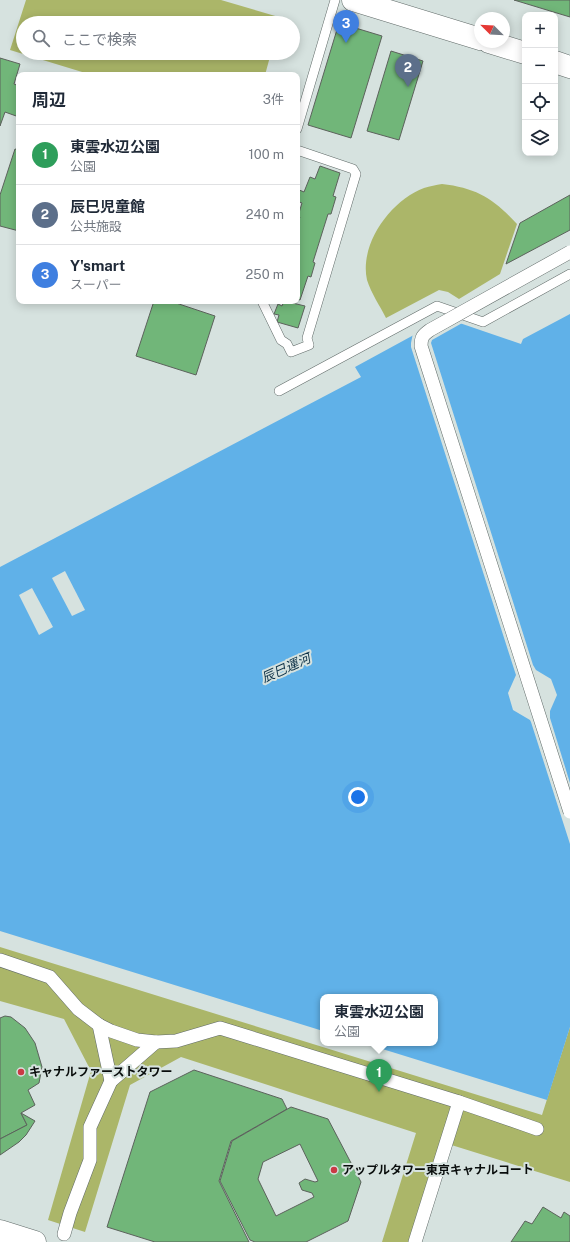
<!DOCTYPE html>
<html lang="ja">
<head>
<meta charset="utf-8">
<style>
  body { margin:0; font-family:"Public Sans","Noto Sans JP",sans-serif; background:#f2f2f3; color:#1f2937 }
  .controls { position:absolute; right:12px; top:12px; display:grid; overflow:hidden; border-radius:8px; box-shadow:0 2px 10px #0003 }
  .controls button { width:36px; height:36px; display:grid; place-items:center; padding:0; border:0; border-bottom:1px solid #e0e1e3; background:#fff; color:#1f2937; font:20px sans-serif }
  .compass { position:absolute; left:474px; top:12px; width:36px; height:36px; border-radius:50%; background:#fff; box-shadow:0 2px 10px #0003; rotate:294deg }
  .you { position:absolute; left:358px; top:797px; width:14px; height:14px; margin:-10px; border:3px solid #fff; border-radius:50%; background:#1a73e8; box-shadow:0 0 0 6px #1a73e833 }
  .badge { display:grid; place-items:center; width:26px; height:26px; border-radius:50%; background:#0f766e; color:#fff; font-size:13px; font-weight:700 }
  .pin { position:absolute; translate:-50% -33px; filter:drop-shadow(0 1px 2px #0008) }
  .pin::after { content:''; position:absolute; top:21px; width:14px; height:12px; background:inherit; clip-path:polygon(0 0,100% 0,50% 100%) }
  .popup { position:absolute; left:320px; top:994px; width:118px; height:52px; box-sizing:border-box; display:grid; place-content:center; border-radius:8px; background:#fff; filter:drop-shadow(0 1px 3px #0005); font-size:13px; white-space:nowrap; color:#747a83 }
  .popup b { font-size:15px; color:#1f2937 }
  .popup::after { content:''; position:absolute; left:50%; top:100%; margin-left:-8px; border:8px solid transparent; border-top-color:#fff }
  .list { margin:0; padding:0; list-style:none }
  h2 { display:flex; justify-content:space-between; align-items:center; height:52px; margin:0; padding:0 16px; font-size:17px }
  h2 small { font-size:13px; font-weight:400; color:#747a83 }
  .list li { display:grid; grid-template-columns:26px 1fr auto; gap:12px; align-items:center; box-sizing:border-box; height:60px; padding:0 16px; border-top:1px solid #e0e1e3 }
  .list b { display:block; font-size:15px; white-space:nowrap }
  .list p { margin:0; font-size:13px; white-space:nowrap; color:#747a83 }
  .list em { font-size:13px; font-style:normal; color:#747a83 }
  .icon { flex:none; width:22px; height:22px; fill:none; stroke:currentColor; stroke-width:2; stroke-linecap:round; stroke-linejoin:round }
  .map { position:relative; flex:none; width:570px; height:1242px; overflow:hidden }
  .search { position:absolute; background:#fff; box-shadow:0 2px 10px #0003; left:16px; top:16px; width:284px; height:44px; display:flex; align-items:center; gap:10px; box-sizing:border-box; padding:0 14px; border-radius:22px; color:#747a83; font-size:15px }
  .panel { position:absolute; background:#fff; box-shadow:0 2px 10px #0003; left:16px; top:72px; width:284px; height:232px; border-radius:8px }
  .map>svg:first-child { display:block }
</style>
</head>
<body>
<div class="map">
<svg width="570" height="1242" viewBox="0 0 570 1242">
  <rect width="100%" height="100%" fill="#d6e2df"/>
  <g fill="#abb669">
    <polygon points="26,0 221,0 282,18 280,23 23,23 23,53 271,53 265,75 92,75 10,50"/>
    <path d="M442,184c35,4 52,15 75,40l-17,50 -41,25 -11,-7 -9,-2 -53,28c-6,-12 -15,-25 -19,-38 -8,-36 24,-80 57,-92 6,-2 12,-3 18,-4z"/>
    <polygon points="0,947 542,1115 570,1027 570,1182 445,1143 415,1242 382,1242 416,1133 181,1057 130,1085 85,1232 48,1220 91,1071 64,1019 0,1001"/>
  </g>
  <polygon fill="#60b1e8" points="570,314 570,1027 547,1100 363,1043 435,1043 435,997 323,997 323,1031 0,931 0,567 361,377 355,367 445,318 521,344 523,339"/>
  <g fill="#d6e2df">
    <polygon points="444,316 464,322 432,340 431,343 533,665 536,670 551,679 557,695 550,711 550,718 570,783 570,844 531,722 530,720 513,710 508,693 516,675 515,672 411,347 411,343 413,333"/>
    <polygon points="65,571 85,610 72,616 52,578"/>
    <polygon points="32,588 53,627 39,635 19,595"/>
  </g>
  <g fill="#71b679" stroke="#5c625c" fill-rule="evenodd">
    <polygon points="514,0 570,0 570,17"/>
    <polygon points="339,23 382,36 351,138 308,125"/>
    <polygon points="391,51 423,61 399,140 367,131"/>
    <polygon points="0,58 20,64 14,84 19,86 19,117 5,112 0,126"/>
    <polygon points="15,149 19,150 19,231 0,226 0,195"/>
    <polygon points="320,166 340,173 333,196 336,197 331,214 328,214 313,262 315,263 311,277 308,276 300,300 297,299 297,233 299,228 297,225 300,217 298,216 302,203 297,201 297,189 304,192 310,177 315,179"/>
    <polygon points="570,195 570,230 506,264 520,223"/>
    <polygon points="154,301 170,301 215,316 196,375 136,356"/>
    <polygon points="284,301 305,306 298,328 277,322 279,315 274,314 278,304 282,306"/>
    <polygon points="5,1016 11,1017 25,1028 35,1043 42,1067 39,1083 28,1090 35,1105 21,1113 27,1125 0,1139 0,1018"/>
    <polygon points="194,1070 282,1099 287,1109 231,1141 219,1181 249,1242 155,1242 107,1227 150,1092"/>
    <path d="M291,1107l37,12 33,63 -13,39 -42,21h-51l-5,-2 -30,-59 12,-40zM300,1144l18,37 -3,1 -10,-3 -6,4 3,7 10,3 2,4 -38,19 -18,-37 5,-17z"/>
    <polygon points="21,1113 35,1121 26,1135 19,1142 0,1155 0,1139 27,1125"/>
    <polygon points="543,1207 561,1218 564,1212 570,1216 570,1242 511,1242 525,1221 532,1224"/>
  </g>
  <g fill="none" stroke-linecap="round" stroke-linejoin="round">
    <g stroke="#616b69" stroke-width="10">
      <g id="service">
        <polyline points="297,129 335,0"/>
        <polyline points="262,301 281,340 287,344 291,352 309,345 307,338 356,174 353,169 297,150"/>
        <polyline points="279,391 437,306 483,322 570,274"/>
      </g>
    </g>
    <g stroke="#616b69" stroke-width="14">
      <g id="pedestrian">
        <polyline points="0,960 50,977 78,1009 99,1025 111,1031 137,1040 156,1042 176,1041 220,1028 459,1102 537,1129"/>
        <polyline points="99,1025 111,1081"/>
        <polyline points="64,1234 70,1213 90,1160 90,1127 111,1081 156,1042"/>
        <polyline points="415,1242 459,1102"/>
      </g>
    </g>
    <g stroke="#616b69" stroke-width="23">
      <g id="tertiary">
        <polyline points="353,0 480,39"/>
        <polyline points="489,42 525,53"/>
        <polyline points="555,62 570,67"/>
        <polyline points="0,1231 35,1242"/>
      </g>
    </g>
    <use href="#service" stroke="#fff" stroke-width="9"/>
    <use href="#pedestrian" stroke="#fff" stroke-width="13"/>
    <use href="#tertiary" stroke="#fff" stroke-width="22"/>
    <g stroke="#616b69" stroke-width="14" stroke-linecap="butt">
      <path id="pedestrian-bridge" d="M570,252l-140,78c-7,5 -9,7 -9,16l149,466"/>
    </g>
    <use href="#pedestrian-bridge" stroke="#fff" stroke-width="13"/>
  </g>
  <g fill="#ca3a44" stroke="#d6e2df" stroke-width="1.5">
    <circle cx="21" cy="1072" r="4"/>
    <circle cx="334" cy="1170" r="4"/>
  </g>
  <g text-anchor="middle" dominant-baseline="central" stroke-width="4" stroke-linejoin="round" paint-order="stroke">
    <g font-size="12" font-weight="bold" fill="#090d0c" stroke="#d6e2df" text-anchor="start">
      <text x="29" y="1072">キャナルファーストタワー</text>
      <text x="342" y="1170">アップルタワー東京キャナルコート</text>
    </g>
    <g font-size="13" font-style="italic" fill="#0c3046" stroke="#d6e2df">
      <text transform="translate(286 668) rotate(-24)">辰巳運河</text>
    </g>
  </g>
</svg>
<div class="controls">
<button>+</button>
<button>−</button>
<button><svg class="icon" aria-label="locate" viewBox="0 0 24 24"><circle cx="12" cy="12" r="6"/><path d="M12 2v4M12 18v4M2 12h4M18 12h4"/></svg></button>
<button><svg class="icon" aria-label="layers" viewBox="0 0 24 24"><path d="M12 4l9 5-9 5-9-5zM3 14l9 5 9-5"/></svg></button>
</div>
<svg class="compass" viewBox="-18 -18 36 36"><path d="M0-13l5 13h-10z" fill="#e53935"/><path d="M0 13l5-13h-10z" fill="#747a83"/></svg>
<div class="you"></div>
<div class="pin badge" style="left:379px;top:1092px;background:#2e9e5b">1</div>
<div class="popup"><b>東雲水辺公園</b>公園</div>
<div class="pin badge" style="left:408px;top:87px;background:#5c6f8a">2</div>
<div class="pin badge" style="left:346px;top:43px;background:#3f7fe0">3</div>
<div class="search"><svg class="icon" aria-label="search" viewBox="0 0 24 24"><circle cx="10" cy="10" r="6"/><path d="M15 15l6 6"/></svg>ここで検索</div>
<section class="panel">
<h2>周辺<small>3件</small></h2>
<ul class="list">
<li><span class="badge" style="background:#2e9e5b">1</span><div><b>東雲水辺公園</b><p>公園</p></div><em>100 m</em></li>
<li><span class="badge" style="background:#5c6f8a">2</span><div><b>辰巳児童館</b><p>公共施設</p></div><em>240 m</em></li>
<li><span class="badge" style="background:#3f7fe0">3</span><div><b>Y'smart</b><p>スーパー</p></div><em>250 m</em></li>
</ul>
</section>
</div>
</body>
</html>
